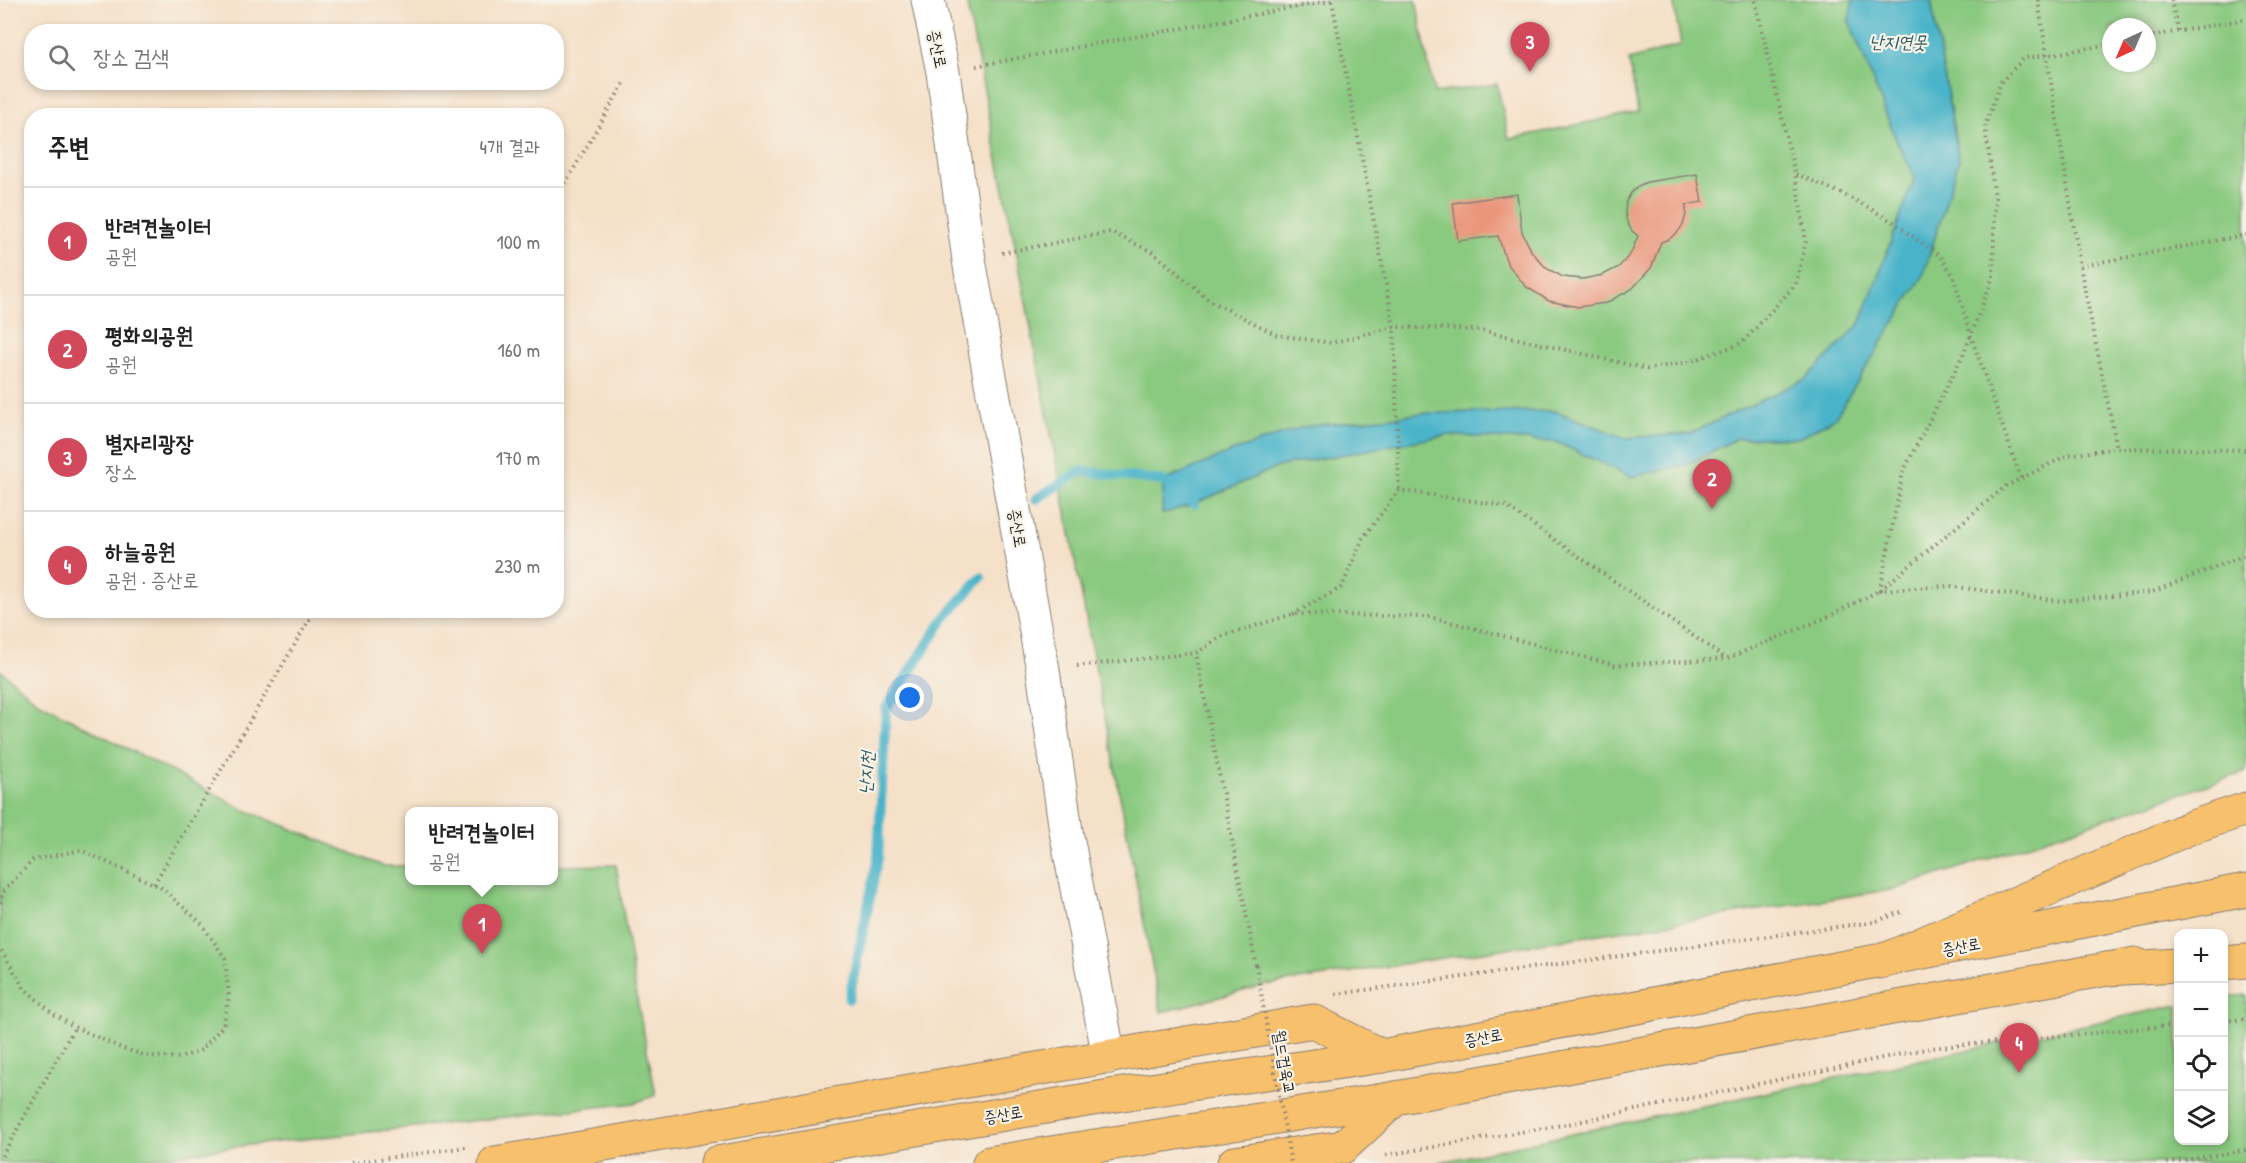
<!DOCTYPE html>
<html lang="ko">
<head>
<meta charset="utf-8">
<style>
  body { margin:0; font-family:"Patrick Hand","Poor Story",sans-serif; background:#f6f6f6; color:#222 }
  .controls { position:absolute; right:18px; bottom:18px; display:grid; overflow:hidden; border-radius:12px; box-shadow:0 3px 9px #0003 }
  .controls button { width:54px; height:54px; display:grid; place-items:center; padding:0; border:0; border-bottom:2px solid #e0e0e0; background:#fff; color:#222; font:30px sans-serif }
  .compass { position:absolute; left:2102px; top:18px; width:54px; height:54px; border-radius:50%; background:#fff; box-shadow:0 3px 9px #0003; rotate:224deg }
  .you { position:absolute; left:910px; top:698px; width:21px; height:21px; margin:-15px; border:4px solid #fff; border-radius:50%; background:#1a73e8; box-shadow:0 0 0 9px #1a73e833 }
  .badge { display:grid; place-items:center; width:39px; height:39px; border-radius:50%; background:#d1495b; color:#fff; font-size:20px; font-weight:700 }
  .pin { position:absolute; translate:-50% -50px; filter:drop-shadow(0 2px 3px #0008) }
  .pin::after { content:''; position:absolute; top:32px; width:21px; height:18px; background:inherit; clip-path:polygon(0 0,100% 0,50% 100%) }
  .popup { position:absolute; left:405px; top:807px; width:153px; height:78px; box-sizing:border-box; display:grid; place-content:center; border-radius:12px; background:#fff; filter:drop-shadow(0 2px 4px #0005); font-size:20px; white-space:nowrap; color:#767676 }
  .popup b { font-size:22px; color:#222 }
  .popup::after { content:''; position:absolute; left:50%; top:100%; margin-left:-12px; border:12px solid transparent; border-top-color:#fff }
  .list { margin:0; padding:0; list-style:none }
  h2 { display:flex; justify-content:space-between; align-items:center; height:78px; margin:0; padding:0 24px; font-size:26px }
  h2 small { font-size:20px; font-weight:400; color:#767676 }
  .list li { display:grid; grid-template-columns:39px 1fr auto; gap:18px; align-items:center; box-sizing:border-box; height:108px; padding:0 24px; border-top:2px solid #e0e0e0 }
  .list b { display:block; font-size:22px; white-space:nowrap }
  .list p { margin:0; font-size:20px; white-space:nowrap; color:#767676 }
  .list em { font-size:20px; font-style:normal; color:#767676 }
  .icon { flex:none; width:33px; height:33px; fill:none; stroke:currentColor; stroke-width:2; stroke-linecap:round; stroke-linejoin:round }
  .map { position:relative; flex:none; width:2246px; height:1163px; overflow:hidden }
  .search { position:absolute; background:#fff; box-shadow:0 3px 9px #0003; left:24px; top:24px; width:540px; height:66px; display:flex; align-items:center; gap:15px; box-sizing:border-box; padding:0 21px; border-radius:24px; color:#767676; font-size:22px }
  .panel { position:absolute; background:#fff; box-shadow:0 3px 9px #0003; left:24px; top:108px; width:540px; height:510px; border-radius:24px }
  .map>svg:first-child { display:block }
</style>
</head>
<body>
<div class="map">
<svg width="2246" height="1163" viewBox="0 0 2246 1163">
  <rect width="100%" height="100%" fill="#f7f3e8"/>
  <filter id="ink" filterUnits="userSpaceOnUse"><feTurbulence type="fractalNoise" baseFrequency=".0167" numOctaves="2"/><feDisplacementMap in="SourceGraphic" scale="12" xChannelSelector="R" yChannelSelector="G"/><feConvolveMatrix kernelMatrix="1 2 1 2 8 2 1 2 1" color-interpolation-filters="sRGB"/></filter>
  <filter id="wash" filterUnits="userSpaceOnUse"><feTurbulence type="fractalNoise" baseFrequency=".008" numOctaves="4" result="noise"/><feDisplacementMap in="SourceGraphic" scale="24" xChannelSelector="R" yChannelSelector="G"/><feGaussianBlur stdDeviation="1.35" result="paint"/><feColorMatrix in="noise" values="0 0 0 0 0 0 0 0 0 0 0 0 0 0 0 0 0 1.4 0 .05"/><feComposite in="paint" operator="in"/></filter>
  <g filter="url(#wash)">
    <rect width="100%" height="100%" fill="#f5e0c8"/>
    <g fill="#8ac980" stroke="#53724e" stroke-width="1.5" fill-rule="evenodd">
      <path d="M966,0h450l18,93 63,-9 12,55 129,-27 -9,-52 52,-15 -8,-45h180l-4,21 49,123 18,32 -56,148 -54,55 -117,55 -64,4 -70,-27 -128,2 -124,14 -140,54 -1,33 32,-10 86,-38 168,-31 108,7 75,35 55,-12 51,-27h62l124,-162 36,-116 -28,-160h315v772l-350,117 -630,96 -105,27 -145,-762zM2111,27h36v36h-36z"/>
      <polygon points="0,670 38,702 245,810 383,866 410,866 410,880 554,880 554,866 616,865 637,1000 656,1095 634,1103 223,1148 124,1163 0,1163"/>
      <polygon points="2246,995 2246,1163 1436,1163 2178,1005 2178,1140 2224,1140 2224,997"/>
    </g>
    <polygon fill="#4ab4c9" stroke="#336872" stroke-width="1.5" points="1853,0 1931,0 1959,160 1923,276 1835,418 1799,438 1737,438 1686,465 1631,477 1556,442 1448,435 1280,466 1194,504 1162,514 1163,481 1231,452 1303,427 1427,413 1555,411 1625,438 1689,434 1806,379 1860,324 1915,177 1898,144 1849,20"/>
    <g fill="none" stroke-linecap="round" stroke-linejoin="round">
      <g stroke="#4ab4c9" stroke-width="10">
        <polyline points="1036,499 1081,471 1163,481 1194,504"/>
        <polyline points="849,999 878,858 886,709 944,619 981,577"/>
      </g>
    </g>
    <g id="blocks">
      <polygon fill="#ea967b" points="1697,174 1702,202 1686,205 1686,215 1683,225 1677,233 1669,239 1661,242 1651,268 1632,289 1606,303 1578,307 1549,301 1525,286 1507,263 1498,236 1458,241 1453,203 1517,194 1522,232 1532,252 1546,268 1563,277 1583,279 1603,275 1619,267 1631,253 1638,236 1632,231 1627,222 1625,212 1626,202 1631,193 1638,186 1647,182"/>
    </g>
  </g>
  <g filter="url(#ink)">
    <use href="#blocks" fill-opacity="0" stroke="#887e72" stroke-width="1.5"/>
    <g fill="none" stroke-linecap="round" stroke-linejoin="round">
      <g stroke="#887e72" stroke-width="35">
        <polyline id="minor" points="928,0 943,72 969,260 1043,670 1066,831 1109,1057"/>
      </g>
      <g stroke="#887e72" stroke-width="35">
        <g id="major">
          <polyline points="495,1163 1313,1021 1382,1056"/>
          <polyline points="717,1163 1116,1095 1382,1056 2246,890"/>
          <polyline points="989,1163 1396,1098 2135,964"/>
          <polyline points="1234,1163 1343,1147 1396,1098"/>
        </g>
      </g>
      <g stroke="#887e72" stroke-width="35">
        <g id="highway">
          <polyline points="1880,962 2192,827 2246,809"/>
          <polyline points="2224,963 2246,961"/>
          <polyline points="2107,969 2178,965"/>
        </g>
      </g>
      <g stroke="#887e72" stroke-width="4" stroke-dasharray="1.5 4.5" stroke-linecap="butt">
        <polyline points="2038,0 2080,266 2117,448"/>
        <polyline points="2171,0 2178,31"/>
        <polyline points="1332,1 1394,327 1399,490"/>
        <polyline points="2147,37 2246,19"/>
        <polyline points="2111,44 2048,55 2024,58 2001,82 1985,126 1995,198 1993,277 1964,353 1903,472 1880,590 1950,586 2061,601 2152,592 2246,555"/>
        <polyline points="976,66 1335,0"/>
        <polyline points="1796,174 1841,193 1871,209 1893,222 1941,257 1953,275 1971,336 2021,479"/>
        <polyline points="556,199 625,81"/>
        <polyline points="1002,253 1111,232 1154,253 1209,300 1277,335 1331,343 1394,327 1481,330 1647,369 1689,362 1742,343 1796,284 1806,241 1795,174 1755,0"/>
        <polyline points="2080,266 2246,235"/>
        <polyline points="1293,614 1342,587 1363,538 1399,490 1506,506 1725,658"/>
        <polyline points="1077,666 1196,653"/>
        <polyline points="154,884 315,610"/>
        <polyline points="0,903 3,892 33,860 81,850 160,887 201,923 225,958 229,996 223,1026 201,1050 180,1058 147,1056 121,1048 75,1027 52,1013 24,988 0,948"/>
        <polyline points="1256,965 1196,653 1223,636 1293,614 1431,617 1614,665 1726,659 1830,616 1880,590 2006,486 2068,455 2117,448 2246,450"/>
        <polyline points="1336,994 1874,922 1904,911"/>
        <polyline points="2224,1021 2246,1019"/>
        <polyline points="1386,1155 1568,1124 1930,1048 2178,1025"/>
        <polyline points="2,1156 75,1027"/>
        <polyline points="351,1163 466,1147"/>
        <polyline points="2167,1163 2246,1150"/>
      </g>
      <use href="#minor" stroke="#fff" stroke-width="33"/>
      <use href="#major" stroke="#f7c06c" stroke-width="33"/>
      <use href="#highway" stroke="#f7c06c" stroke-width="33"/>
      <polyline stroke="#887e72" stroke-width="4" stroke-dasharray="1.5 4.5" stroke-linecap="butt" points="1256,965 1291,1163"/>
    </g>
  </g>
  <g text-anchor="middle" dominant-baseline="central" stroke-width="4.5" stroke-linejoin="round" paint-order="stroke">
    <g font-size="16" fill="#1c1c1c" stroke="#f7f3e8">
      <text transform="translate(938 49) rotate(78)">증산로</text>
      <text transform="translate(1018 528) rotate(80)">증산로</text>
      <text transform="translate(1961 946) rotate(-11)">증산로</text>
      <text transform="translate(1483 1037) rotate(-11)">증산로</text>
      <text transform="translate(1285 1062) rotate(80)">월드컵육교</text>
      <text transform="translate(1003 1114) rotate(-10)">증산로</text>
    </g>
    <g font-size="18" font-style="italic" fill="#2e5961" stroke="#f7f3e8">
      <text x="1898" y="41">난지연못</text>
      <text transform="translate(866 773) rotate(-87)">난지천</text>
    </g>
  </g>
</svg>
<div class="controls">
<button>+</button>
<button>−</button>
<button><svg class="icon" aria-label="locate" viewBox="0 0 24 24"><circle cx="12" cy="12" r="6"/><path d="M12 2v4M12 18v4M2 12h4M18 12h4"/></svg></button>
<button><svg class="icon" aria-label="layers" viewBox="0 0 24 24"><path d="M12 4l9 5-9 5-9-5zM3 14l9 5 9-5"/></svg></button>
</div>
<svg class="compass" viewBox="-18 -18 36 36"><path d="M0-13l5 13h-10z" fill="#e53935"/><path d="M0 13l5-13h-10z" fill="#767676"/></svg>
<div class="you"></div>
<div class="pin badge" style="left:482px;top:954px">1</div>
<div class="popup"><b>반려견놀이터</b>공원</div>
<div class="pin badge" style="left:1712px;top:509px">2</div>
<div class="pin badge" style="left:1530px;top:72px">3</div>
<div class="pin badge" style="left:2019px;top:1073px">4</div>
<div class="search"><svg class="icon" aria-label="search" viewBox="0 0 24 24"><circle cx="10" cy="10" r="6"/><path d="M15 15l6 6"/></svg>장소 검색</div>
<section class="panel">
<h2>주변<small>4개 결과</small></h2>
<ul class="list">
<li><span class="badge">1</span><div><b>반려견놀이터</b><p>공원</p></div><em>100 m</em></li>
<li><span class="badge">2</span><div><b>평화의공원</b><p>공원</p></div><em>160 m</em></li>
<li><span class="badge">3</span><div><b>별자리광장</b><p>장소</p></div><em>170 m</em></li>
<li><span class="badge">4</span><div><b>하늘공원</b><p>공원 · 증산로</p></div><em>230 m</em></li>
</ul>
</section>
</div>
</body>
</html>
